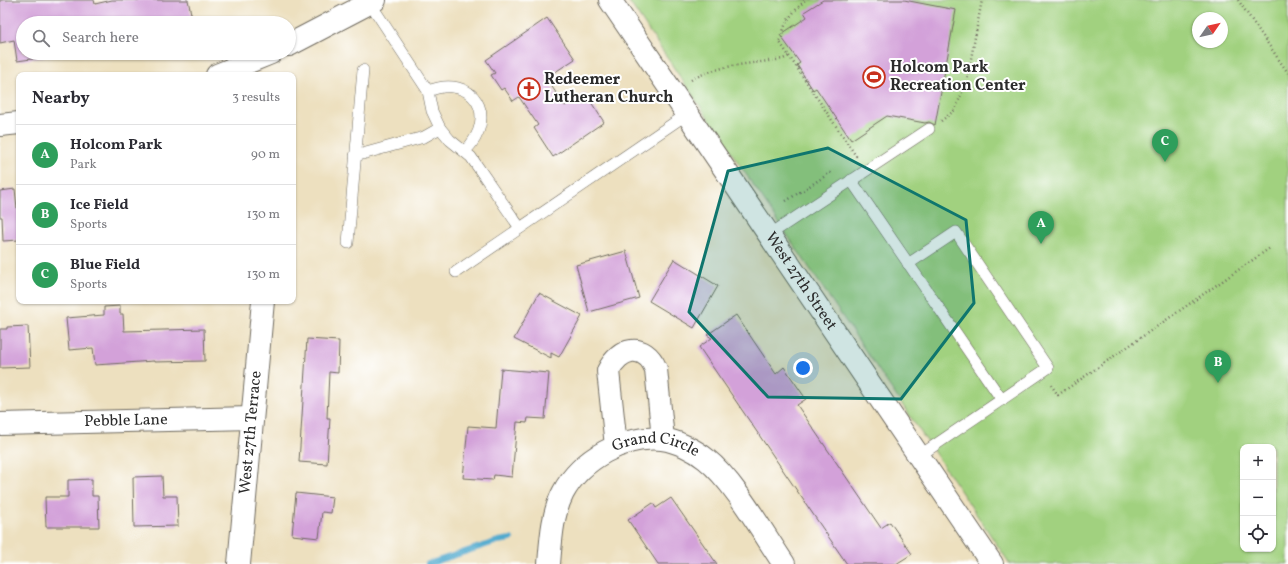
<!DOCTYPE html>
<html lang="en">
<head>
<meta charset="utf-8">
<style>
  body { margin:0; font-family:Vollkorn,serif; background:#f2f2f3; color:#2b2b33 }
  .controls { position:absolute; right:12px; bottom:12px; display:grid; overflow:hidden; border-radius:8px; box-shadow:0 1px 3px #0004 }
  .controls button { width:36px; height:36px; display:grid; place-items:center; padding:0; border:0; border-bottom:1px solid #e1e1e2; background:#fff; color:#2b2b33; font:20px sans-serif }
  .compass { position:absolute; left:1192px; top:12px; width:36px; height:36px; border-radius:50%; background:#fff; box-shadow:0 1px 3px #0004; rotate:56deg }
  .you { position:absolute; left:803px; top:368px; width:14px; height:14px; margin:-10px; border:3px solid #fff; border-radius:50%; background:#1a73e8; box-shadow:0 0 0 6px #1a73e833 }
  .badge { display:grid; place-items:center; width:26px; height:26px; border-radius:50%; background:#1a73e8; color:#fff; font-size:13px; font-weight:700 }
  .pin { position:absolute; translate:-50% -33px; filter:drop-shadow(0 1px 2px #0008) }
  .pin::after { content:''; position:absolute; top:21px; width:14px; height:12px; background:inherit; clip-path:polygon(0 0,100% 0,50% 100%) }
  .list { margin:0; padding:0; list-style:none }
  h2 { display:flex; justify-content:space-between; align-items:center; height:52px; margin:0; padding:0 16px; font-size:17px }
  h2 small { font-size:13px; font-weight:400; color:#7c7c81 }
  .list li { display:grid; grid-template-columns:26px 1fr auto; gap:12px; align-items:center; box-sizing:border-box; height:60px; padding:0 16px; border-top:1px solid #e1e1e2 }
  .list b { display:block; font-size:15px; white-space:nowrap }
  .list p { margin:0; font-size:13px; white-space:nowrap; color:#7c7c81 }
  .list em { font-size:13px; font-style:normal; color:#7c7c81 }
  .icon { flex:none; width:22px; height:22px; fill:none; stroke:currentColor; stroke-width:2; stroke-linecap:round; stroke-linejoin:round }
  .map { position:relative; flex:none; width:1288px; height:564px; overflow:hidden }
  .search { position:absolute; background:#fff; box-shadow:0 1px 3px #0004; left:16px; top:16px; width:280px; height:44px; display:flex; align-items:center; gap:10px; box-sizing:border-box; padding:0 14px; border-radius:22px; color:#7c7c81; font-size:15px }
  .panel { position:absolute; background:#fff; box-shadow:0 1px 3px #0004; left:16px; top:72px; width:280px; height:232px; border-radius:8px }
  .map>svg:first-child { display:block }
</style>
</head>
<body>
<div class="map">
<svg width="1288" height="564" viewBox="0 0 1288 564">
  <rect width="100%" height="100%" fill="#fff"/>
  <filter id="ink" filterUnits="userSpaceOnUse"><feTurbulence type="fractalNoise" baseFrequency=".025" numOctaves="2"/><feDisplacementMap in="SourceGraphic" scale="8" xChannelSelector="R" yChannelSelector="G"/><feConvolveMatrix kernelMatrix="1 2 1 2 8 2 1 2 1" color-interpolation-filters="sRGB"/></filter>
  <filter id="wash" filterUnits="userSpaceOnUse"><feTurbulence type="fractalNoise" baseFrequency=".012" numOctaves="4" result="noise"/><feDisplacementMap in="SourceGraphic" scale="16" xChannelSelector="R" yChannelSelector="G"/><feGaussianBlur stdDeviation="0.9" result="paint"/><feColorMatrix in="noise" values="0 0 0 0 0 0 0 0 0 0 0 0 0 0 0 0 0 1.4 0 .05"/><feComposite in="paint" operator="in"/></filter>
  <g filter="url(#wash)">
    <rect width="100%" height="100%" fill="#ede0bf"/>
    <path fill="#a1d17f" stroke="#667e55" fill-rule="evenodd" d="M628,0h660v564h-278zM1198,18h24v24h-24zM1243,447h30v102h-30z"/>
    <g fill="none" stroke-linecap="round" stroke-linejoin="round">
      <polyline stroke="#51aace" stroke-width="6" points="428,564 498,541 511,539"/>
    </g>
    <g id="blocks">
      <g fill="#d3a1d9">
        <polygon points="0,0 94,0 95,4 112,0 188,0 192,18 166,23 23,23 23,53 45,53 45,57 17,61 14,40 0,43"/>
        <polygon points="823,0 904,0 956,10 935,125 929,122 925,123 887,116 851,140 816,88 813,90 797,65 800,63 780,35 807,17 804,12"/>
        <polygon points="547,18 575,59 546,78 565,106 585,93 604,122 553,157 534,128 538,125 519,97 513,101 504,88 501,90 491,75 495,73 486,60"/>
        <polygon points="15,189 17,208 19,208 19,240 3,241 2,217 0,217 0,191"/>
        <polygon points="626,251 639,298 589,312 576,265"/>
        <polygon points="674,259 718,286 694,328 649,301"/>
        <polygon points="539,293 582,316 559,357 551,353 551,358 514,339"/>
        <polygon points="120,306 120,314 123,314 124,331 204,329 205,361 154,362 154,361 95,365 93,348 69,350 66,318 104,315 104,307"/>
        <polygon points="736,315 776,374 784,367 806,399 797,405 881,528 890,522 912,554 896,564 847,564 699,347 712,338 707,335"/>
        <polygon points="28,326 30,367 0,368 0,329 7,329 7,327"/>
        <polygon points="307,339 339,341 338,373 329,372 327,418 330,418 327,464 299,462"/>
        <polygon points="501,369 549,373 545,419 528,418 527,423 517,422 512,477 494,475 493,480 463,478 468,426 496,428"/>
        <polygon points="162,476 163,496 177,496 178,526 134,527 133,477"/>
        <polygon points="92,479 92,496 98,496 99,527 46,527 45,497 68,497 68,480"/>
        <polygon points="296,493 333,497 331,513 322,512 319,538 292,535"/>
        <polygon points="671,498 717,564 658,564 628,520 653,503 656,508"/>
      </g>
    </g>
  </g>
  <g filter="url(#ink)">
    <use href="#blocks" fill-opacity="0" stroke="#6f6a5f" stroke-width="1"/>
    <g fill="none" stroke-linecap="round" stroke-linejoin="round">
      <g stroke="#6f6a5f" stroke-width="12">
        <g id="service">
          <polyline points="370,3 428,91 432,111 440,128 450,140 471,157 520,228"/>
          <path d="M428,91c45,-18 72,25 37,60"/>
          <polyline points="355,156 424,137 440,128"/>
          <polyline points="851,180 1002,400"/>
          <polyline points="769,235 929,129"/>
          <polyline points="348,243 363,70"/>
          <polyline points="908,264 956,232 1048,368 919,456"/>
          <polyline points="456,272 687,114"/>
        </g>
      </g>
      <g stroke="#6f6a5f" stroke-width="24">
        <g id="minor">
          <path id="s1" d="M0,424l252,-6"/>
          <path d="M616,446l-8,-75c11,-23 36,-30 48,-2l7,70"/>
          <path id="s2" d="M239,564l24,-263"/>
          <path id="s3" d="M549,564c2,-23 3,-50 14,-71 18,-34 61,-58 99,-54 15,2 33,11 44,20 28,22 57,74 78,105"/>
        </g>
      </g>
      <g stroke="#6f6a5f" stroke-width="24">
        <g id="tertiary">
          <path id="s4" d="M610,0l382,564"/>
          <polyline points="289,45 375,0"/>
          <polyline points="217,75 271,53"/>
          <polyline points="0,125 19,123"/>
        </g>
      </g>
      <g stroke="#6f6a5f" stroke-width="2.5" stroke-dasharray="1 3" stroke-linecap="butt">
        <polyline points="1238,0 1288,73"/>
        <polyline points="789,56 856,156 854,157"/>
        <path d="M691,80c28,-16 61,-16 92,-21l6,-3 -10,-15 4,-4c-1,-15 13,-27 22,-37"/>
        <polyline points="941,121 955,110 967,80 982,0"/>
        <polyline points="786,201 833,171"/>
        <polyline points="1051,385 1058,395 1270,248"/>
      </g>
      <use href="#service" stroke="#fff" stroke-width="11"/>
      <use href="#minor" stroke="#fff" stroke-width="22"/>
      <use href="#tertiary" stroke="#fff" stroke-width="22"/>
    </g>
  </g>
  <path fill="#0f766e" fill-opacity="0.2" stroke="#0f766e" stroke-width="3" stroke-linejoin="round" d="M828,148l138,72 8,83 -73,96 -133,-2 -79,-85 39,-141z"/>
  <defs>
    <g id="stadium-ring" transform="scale(1.15)"><circle r="9.5" fill="#fff" stroke="#c8321e" stroke-width="1.5"/><path d="M0-5a6.5 5 0 1 0 0 10a6.5 5 0 1 0 0-10ZM-3.5-1.8h7v3.6h-7Z" fill="#c8321e"/></g>
    <g id="church-ring" transform="scale(1.15)"><circle r="9.5" fill="#fff" stroke="#c8321e" stroke-width="1.5"/><path d="M-1.2-6h2.4v3.5h3.3v2.4h-3.3V6h-2.4V-.1h-3.3v-2.4h3.3Z" fill="#c8321e"/></g>
  </defs>
  <g fill-rule="evenodd">
    <use href="#stadium-ring" x="874" y="77"/>
    <use href="#church-ring" x="529" y="89"/>
  </g>
  <g text-anchor="middle" dominant-baseline="central" stroke-width="4" stroke-linejoin="round" paint-order="stroke">
    <g font-size="16" font-weight="bold" fill="#2b2b2b" stroke="#fff" text-anchor="start">
      <text x="890" y="68">Holcom Park<tspan x="890" dy="18">Recreation Center</tspan></text>
      <text x="544" y="80">Redeemer<tspan x="544" dy="18">Lutheran Church</tspan></text>
    </g>
    <g font-size="16" fill="#2b2b2b" stroke="#fff">
      <text stroke="none"><textPath href="#s4" startOffset="340">West 27th Street</textPath></text>
      <text stroke="none"><textPath href="#s1" startOffset="126">Pebble Lane</textPath></text>
      <text stroke="none"><textPath href="#s2" startOffset="132">West 27th Terrace</textPath></text>
      <text stroke="none"><textPath href="#s3" startOffset="186">Grand Circle</textPath></text>
    </g>
  </g>
</svg>
<div class="controls">
<button>+</button>
<button>−</button>
<button><svg class="icon" aria-label="locate" viewBox="0 0 24 24"><circle cx="12" cy="12" r="6"/><path d="M12 2v4M12 18v4M2 12h4M18 12h4"/></svg></button>
</div>
<svg class="compass" viewBox="-18 -18 36 36"><path d="M0-13l5 13h-10z" fill="#e53935"/><path d="M0 13l5-13h-10z" fill="#7c7c81"/></svg>
<div class="you"></div>
<div class="pin badge" style="left:1041px;top:244px;background:#2e9e5b">A</div>
<div class="pin badge" style="left:1218px;top:383px;background:#2e9e5b">B</div>
<div class="pin badge" style="left:1165px;top:162px;background:#2e9e5b">C</div>
<div class="search"><svg class="icon" aria-label="search" viewBox="0 0 24 24"><circle cx="10" cy="10" r="6"/><path d="M15 15l6 6"/></svg>Search here</div>
<section class="panel">
<h2>Nearby<small>3 results</small></h2>
<ul class="list">
<li><span class="badge" style="background:#2e9e5b">A</span><div><b>Holcom Park</b><p>Park</p></div><em>90 m</em></li>
<li><span class="badge" style="background:#2e9e5b">B</span><div><b>Ice Field</b><p>Sports</p></div><em>130 m</em></li>
<li><span class="badge" style="background:#2e9e5b">C</span><div><b>Blue Field</b><p>Sports</p></div><em>130 m</em></li>
</ul>
</section>
</div>
</body>
</html>
